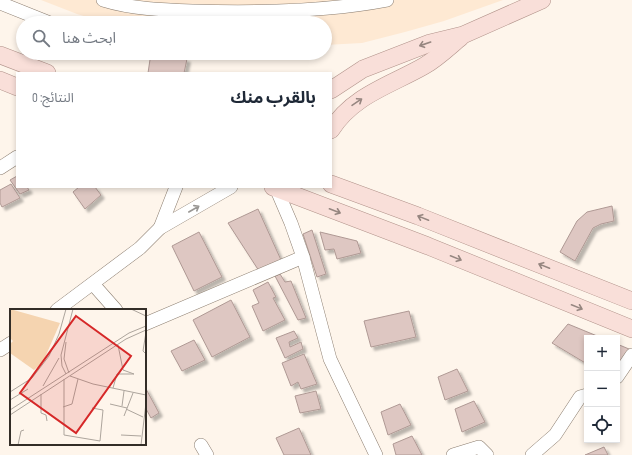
<!DOCTYPE html>
<html lang="ar">
<head>
<meta charset="utf-8">
<style>
  body { margin:0; font-family:"Sofia Sans Condensed","Noto Sans Arabic",sans-serif; background:#f6f6f7; color:#1f2937; direction:rtl }
  .controls { position:absolute; right:12px; bottom:12px; display:grid; overflow:hidden; border-radius:0px; box-shadow:0 2px 6px #0003 }
  .controls button { width:36px; height:36px; display:grid; place-items:center; padding:0; border:0; border-bottom:1px solid #e0e1e3; background:#fff; color:#1f2937; font:20px sans-serif }
  .list { margin:0; padding:0; list-style:none }
  h2 { display:flex; justify-content:space-between; align-items:center; height:52px; margin:0; padding:0 16px; font-size:17px }
  h2 small { font-size:13px; font-weight:400; color:#747a83 }
  .icon { flex:none; width:22px; height:22px; fill:none; stroke:currentColor; stroke-width:2; stroke-linecap:round; stroke-linejoin:round }
  .map { position:relative; flex:none; width:632px; height:455px; overflow:hidden; direction:ltr }
  .search { position:absolute; background:#fff; box-shadow:0 2px 6px #0003; left:16px; top:16px; width:316px; height:44px; display:flex; align-items:center; gap:10px; box-sizing:border-box; padding:0 14px; border-radius:22px; color:#747a83; font-size:15px }
  .panel { position:absolute; background:#fff; box-shadow:0 2px 6px #0003; left:16px; top:72px; width:316px; height:116px; border-radius:0px; direction:rtl }
  .map>svg:first-child { display:block }
</style>
</head>
<body>
<div class="map">
<svg width="632" height="455" viewBox="0 0 632 455">
  <defs>
    <filter id="shadow"><feDropShadow dx="3.5" dy="3.5" stdDeviation="1" flood-color="#0004"/></filter>
  </defs>
  <rect width="100%" height="100%" fill="#fef5eb"/>
  <polygon fill="#fee9d3" points="41,0 503,0 444,21 405,32 362,43 325,45 325,23 107,23 77,14"/>
  <g fill="#dec7c2" stroke="#af9994" filter="url(#shadow)">
    <polygon points="151,53 187,59 184,73 148,73"/>
    <polygon points="17,176 17,187 27,187 29,190 20,194 10,180"/>
    <polygon points="11,184 20,198 2,207 0,203 0,190"/>
    <polygon points="79,187 95,187 101,195 85,209 73,192"/>
    <polygon points="612,206 614,221 601,224 593,228 575,261 560,252 577,221 587,212"/>
    <polygon points="258,209 281,260 259,271 228,223"/>
    <polygon points="312,230 326,274 317,277 303,234"/>
    <polygon points="199,232 222,277 194,291 172,246"/>
    <polygon points="320,232 357,241 361,253 337,259 334,249 325,250"/>
    <polygon points="280,274 285,282 291,281 306,318 298,320 275,276"/>
    <polygon points="268,282 276,297 273,298 285,320 263,331 252,306 259,303 253,290"/>
    <polygon points="231,300 250,337 212,357 193,320"/>
    <polygon points="409,311 416,337 371,347 364,321"/>
    <polygon points="568,324 602,338 587,338 587,364 552,343"/>
    <polygon points="294,331 298,338 289,342 290,347 301,342 303,349 285,358 276,338"/>
    <polygon points="194,340 205,360 182,371 171,351"/>
    <polygon points="617,344 629,349 617,367"/>
    <polygon points="304,354 317,384 301,389 298,382 291,386 282,363"/>
    <polygon points="457,369 468,391 445,400 438,377"/>
    <polygon points="145,387 159,413 151,418 145,407"/>
    <polygon points="316,391 321,409 300,413 295,396"/>
    <polygon points="474,401 485,422 462,432 455,409"/>
    <polygon points="400,404 411,425 388,435 381,412"/>
    <polygon points="299,428 311,455 284,455 276,438"/>
    <polygon points="412,436 422,455 396,455 393,444"/>
    <polygon points="604,447 608,455 585,455"/>
  </g>
  <g fill="none" stroke-linecap="round" stroke-linejoin="round">
    <g stroke="#8c7e70" stroke-width="14">
      <g id="minor">
        <path d="M103,0c29,9 60,10 90,11 65,2 131,1 194,-11"/>
        <polyline points="0,3 50,23"/>
        <polyline points="0,168 17,157"/>
        <polyline points="276,188 291,223 303,257 330,359 376,455"/>
        <polyline points="160,228 176,187"/>
        <polyline points="93,284 116,310"/>
        <polyline points="57,310 140,248 160,228 231,187"/>
        <polyline points="145,324 303,257"/>
        <polyline points="0,350 11,343"/>
        <polyline points="617,377 632,355"/>
        <polyline points="201,445 207,455"/>
        <polyline points="453,455 479,447 487,455"/>
        <polyline points="532,455 555,435 580,397 587,395"/>
      </g>
    </g>
    <g stroke="#b1928a" stroke-width="18">
      <g id="major">
        <polyline points="0,55 47,73"/>
        <polyline points="0,80 17,87"/>
        <polyline points="331,90 363,69 430,43 463,35 542,0"/>
        <path d="M331,130c22,-35 60,-45 93,-64 14,-8 25,-19 37,-29"/>
        <polyline points="331,184 418,216 632,301"/>
        <polyline points="273,187 428,246 632,329"/>
      </g>
    </g>
    <use href="#minor" stroke="#fff" stroke-width="13"/>
    <use href="#major" stroke="#f9dfd9" stroke-width="17"/>
  </g>
  <defs><path id="oneway-shaft" d="M-6 0H5M1.5-3L5.5 0L1.5 3" fill="none" stroke-width="1.6" stroke-linecap="round" stroke-linejoin="round"/></defs>
  <g stroke="#968680">
    <use href="#oneway-shaft" transform="translate(425 44) rotate(161)"/>
    <use href="#oneway-shaft" transform="translate(357 102) rotate(-34)"/>
    <use href="#oneway-shaft" transform="translate(335 211) rotate(21)"/>
    <use href="#oneway-shaft" transform="translate(423 218) rotate(-158)"/>
    <use href="#oneway-shaft" transform="translate(456 258) rotate(22)"/>
    <use href="#oneway-shaft" transform="translate(544 266) rotate(-158)"/>
    <use href="#oneway-shaft" transform="translate(577 307) rotate(22)"/>
  </g>
  <use stroke="#999693" href="#oneway-shaft" transform="translate(194 209) rotate(-30)"/>
  <g transform="translate(10 309)">
    <rect width="136" height="136" fill="#fef5eb"/>
    <path d="M0,0l50,14 -17,39 -9,8 -24,-17v-9l3,-3 -3,-3z" fill="#f5d4b0"/>
    <path fill="none" stroke="#ada59d" stroke-width="1" d="M121,0l15,7M136,23l-3,19 3,3M56,33l-2,17 5,14M108,36l5,25 11,4M56,65l-4,-8 -1,-11 12,-46M60,67l23,8 53,11M54,70v56l36,6 3,-31 -11,-2M33,77l16,-28M103,79l4,-14h17M0,83l22,-14 17,-22 10,-22 7,-25M31,85v19l5,2 1,6M0,91l18,-11M100,95l17,4M112,97l2,-15M53,98l9,-3 6,-25M116,100l17,8M0,101l119,-77 17,-7M0,106l116,-76 20,-9M114,107l9,-23M111,126l20,1M8,136l3,-14 3,-1M131,136l5,-42"/>
    <path fill="#d62828" fill-opacity="0.15" stroke="#d62828" stroke-width="2" d="M66,7l55,40 -55,77 -56,-40z"/>
    <rect width="136" height="136" fill="none" stroke="#332d27" stroke-width="2"/>
  </g>
</svg>
<div class="controls">
<button>+</button>
<button>−</button>
<button><svg class="icon" aria-label="locate" viewBox="0 0 24 24"><circle cx="12" cy="12" r="6"/><path d="M12 2v4M12 18v4M2 12h4M18 12h4"/></svg></button>
</div>
<div class="search"><svg class="icon" aria-label="search" viewBox="0 0 24 24"><circle cx="10" cy="10" r="6"/><path d="M15 15l6 6"/></svg>ابحث هنا</div>
<section class="panel">
<h2>بالقرب منك<small>النتائج: 0</small></h2>
<ul class="list">
</ul>
</section>
</div>
</body>
</html>
